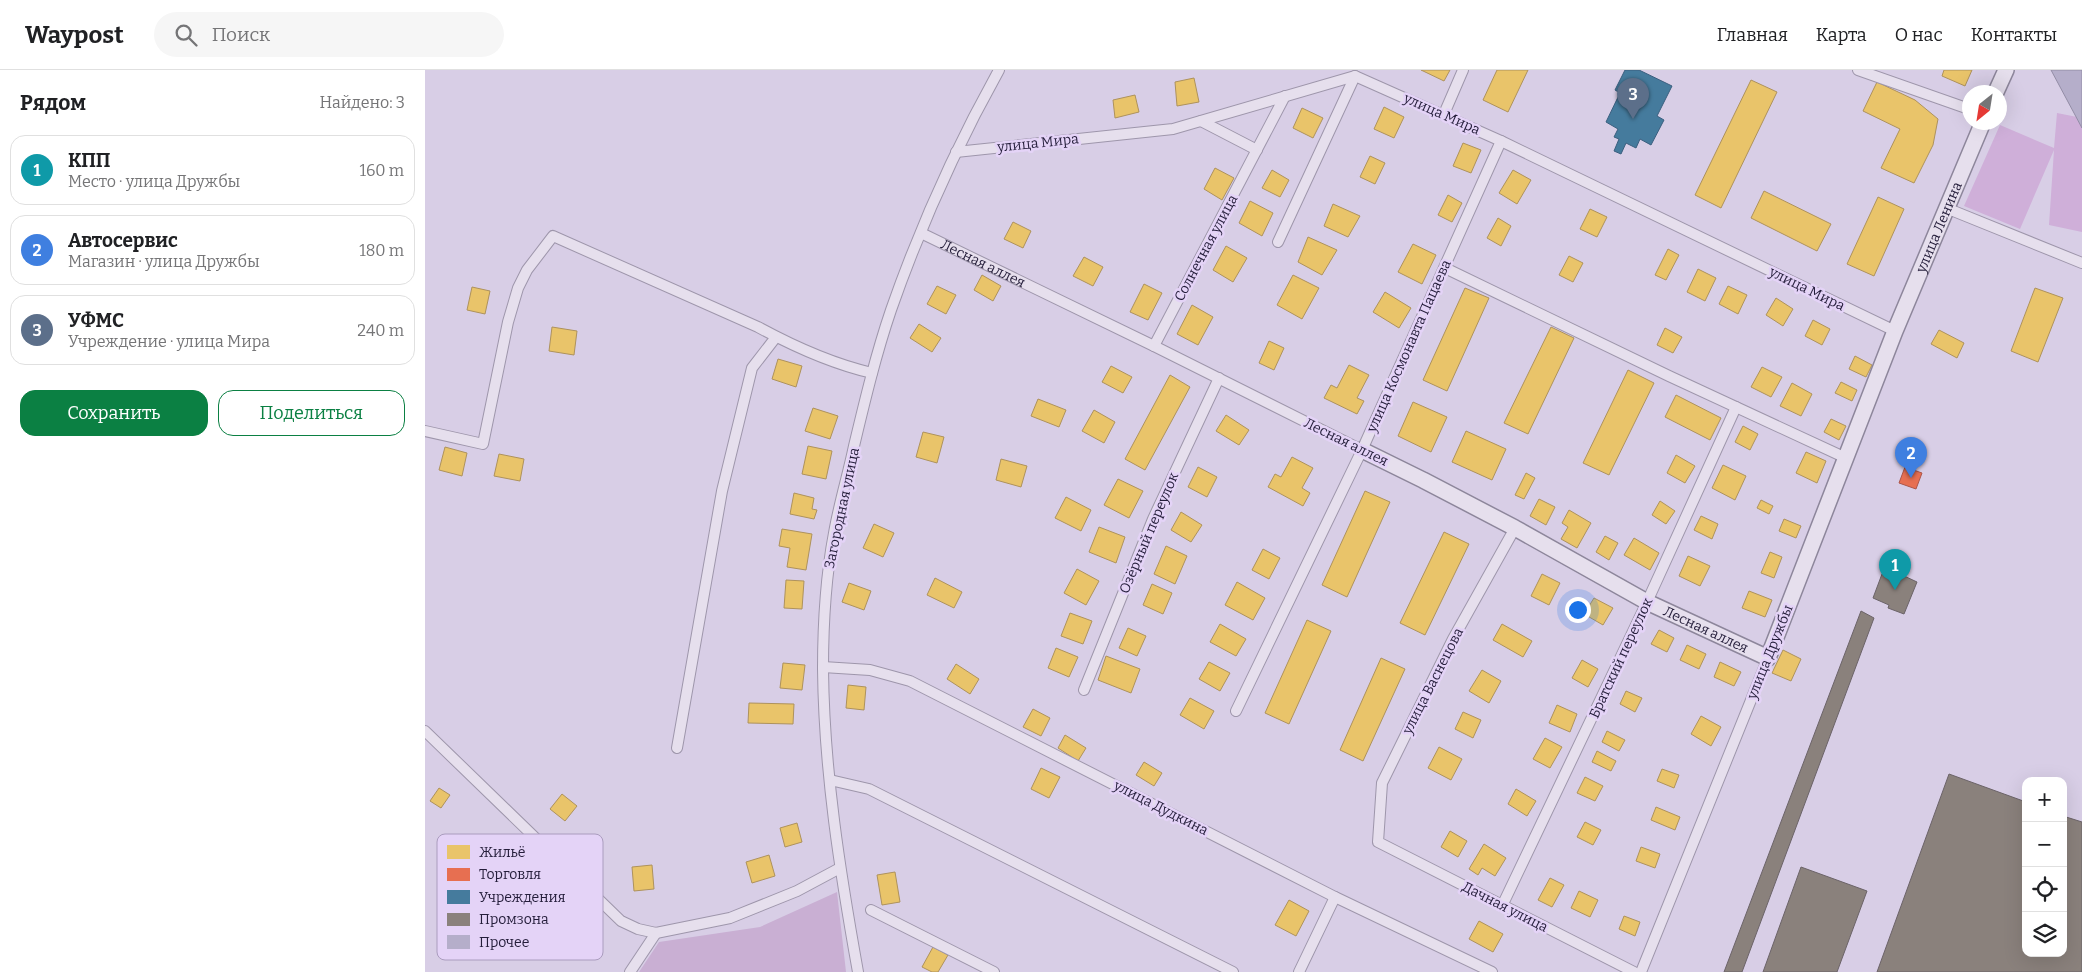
<!DOCTYPE html>
<html lang="ru">
<head>
<meta charset="utf-8">
<style>
  body { margin:0; font-family:Bitter,serif; background:#f6f6f6; color:#202124 }
  .controls { position:absolute; right:15px; bottom:15px; display:grid; overflow:hidden; border-radius:10px; box-shadow:0 5px 20px #0002 }
  .controls button { width:45px; height:45px; display:grid; place-items:center; padding:0; border:0; border-bottom:1px solid #e0e0e0; background:#fff; color:#202124; font:25px sans-serif }
  .compass { position:absolute; left:1537px; top:15px; width:45px; height:45px; border-radius:50%; background:#fff; box-shadow:0 5px 20px #0002; rotate:210deg }
  .you { position:absolute; left:1152px; top:539px; width:18px; height:18px; margin:-12px; border:4px solid #fff; border-radius:50%; background:#1a73e8; box-shadow:0 0 0 8px #1a73e833 }
  .badge { display:grid; place-items:center; width:32px; height:32px; border-radius:50%; background:#0b8043; color:#fff; font-size:16px; font-weight:700 }
  .pin { position:absolute; translate:-50% -41px; filter:drop-shadow(0 1px 2px #0008) }
  .pin::after { content:''; position:absolute; top:26px; width:18px; height:15px; background:inherit; clip-path:polygon(0 0,100% 0,50% 100%) }
  .list { margin:0; padding:0; list-style:none }
  h2 { display:flex; justify-content:space-between; align-items:center; height:65px; margin:0; padding:0 20px; font-size:21px }
  h2 small { font-size:16px; font-weight:400; color:#757577 }
  .list li { display:grid; grid-template-columns:32px 1fr auto; gap:15px; align-items:center; box-sizing:border-box; height:70px; margin:0 10px 10px; padding:0 10px; border:1px solid #e0e0e0; border-radius:15px }
  .list b { display:block; font-size:19px; white-space:nowrap }
  .list p { margin:0; font-size:16px; white-space:nowrap; color:#757577 }
  .list em { font-size:16px; font-style:normal; color:#757577 }
  .actions { display:flex; gap:10px; padding:15px 20px }
  .actions a { flex:1; padding:11px 0; border:1px solid #0b8043; border-radius:15px; text-align:center; font-size:18px; color:#0b8043 }
  .actions .main { background:#0b8043; color:#fff }
  .icon { flex:none; width:28px; height:28px; fill:none; stroke:currentColor; stroke-width:2; stroke-linecap:round; stroke-linejoin:round }
  .map { position:relative; flex:none; width:1657px; height:902px; overflow:hidden }
  header { display:flex; align-items:center; gap:30px; box-sizing:border-box; height:70px; padding:0 25px; background:#fff; border-bottom:1px solid #e0e0e0 }
  header strong { font-size:24px }
  nav { display:flex; gap:28px; margin-inline-start:auto; font-size:18px }
  .search { width:350px; height:45px; background:#f6f6f6; display:flex; align-items:center; gap:12px; box-sizing:border-box; padding:0 18px; border-radius:28px; color:#757577; font-size:19px }
  main { display:flex }
  aside { flex:1; background:#fff }
  .map>svg:first-child { display:block }
</style>
</head>
<body>
<header>
<strong>Waypost</strong>
<div class="search"><svg class="icon" aria-label="search" viewBox="0 0 24 24"><circle cx="10" cy="10" r="6"/><path d="M15 15l6 6"/></svg>Поиск</div>
<nav><a>Главная</a><a>Карта</a><a>О нас</a><a>Контакты</a></nav>
</header>
<main>
<aside>
<h2>Рядом<small>Найдено: 3</small></h2>
<ul class="list">
<li><span class="badge" style="background:#0f9aa8">1</span><div><b>КПП</b><p>Место · улица Дружбы</p></div><em>160 m</em></li>
<li><span class="badge" style="background:#3f7fe0">2</span><div><b>Автосервис</b><p>Магазин · улица Дружбы</p></div><em>180 m</em></li>
<li><span class="badge" style="background:#5c6f8a">3</span><div><b>УФМС</b><p>Учреждение · улица Мира</p></div><em>240 m</em></li>
</ul>
<div class="actions"><a class="main">Сохранить</a><a>Поделиться</a></div>
</aside>
<div class="map">
<svg width="1657" height="902" viewBox="0 0 1657 902">
  <rect width="100%" height="100%" fill="#d8cee6"/>
  <polygon fill="#cfafd9" points="1632,43 1657,48 1657,162 1624,155 1629,80 1595,159 1539,136 1575,55 1629,78"/>
  <polygon fill="#c9afd3" points="412,822 421,902 214,902 234,872 335,857"/>
  <g fill="#e9c46a" stroke="#ae925c">
    <polygon points="996,0 1025,0 1019,11"/>
    <polygon points="1072,0 1103,0 1083,42 1058,30"/>
    <polygon points="1519,0 1547,0 1540,16 1517,6"/>
    <polygon points="769,8 774,32 752,36 750,12"/>
    <polygon points="1326,10 1352,22 1296,138 1270,125"/>
    <polygon points="1452,12 1490,30 1513,49 1508,75 1489,113 1456,98 1475,59 1438,41"/>
    <polygon points="710,25 714,42 690,48 688,30"/>
    <polygon points="959,37 979,47 969,68 949,59"/>
    <polygon points="877,38 898,48 888,68 868,58"/>
    <polygon points="1038,73 1056,80 1046,103 1028,96"/>
    <polygon points="945,86 960,93 950,114 935,107"/>
    <polygon points="790,98 809,108 797,130 779,119"/>
    <polygon points="847,100 864,110 855,127 837,118"/>
    <polygon points="1088,100 1106,110 1092,134 1074,123"/>
    <polygon points="1339,121 1406,154 1392,181 1326,148"/>
    <polygon points="1023,125 1037,133 1027,152 1013,145"/>
    <polygon points="1453,127 1479,139 1449,206 1422,194"/>
    <polygon points="825,131 848,143 837,166 814,153"/>
    <polygon points="908,134 935,146 923,167 899,156"/>
    <polygon points="1165,139 1182,147 1172,167 1155,159"/>
    <polygon points="1073,148 1086,156 1076,176 1062,168"/>
    <polygon points="588,152 606,161 598,178 579,169"/>
    <polygon points="883,167 912,180 897,205 873,192"/>
    <polygon points="988,174 1011,185 997,214 973,202"/>
    <polygon points="801,176 822,188 808,212 788,200"/>
    <polygon points="1243,179 1254,185 1241,210 1230,205"/>
    <polygon points="1144,186 1158,193 1148,212 1134,205"/>
    <polygon points="659,187 678,197 668,216 648,206"/>
    <polygon points="1273,199 1291,208 1280,231 1262,222"/>
    <polygon points="557,205 576,216 568,231 549,220"/>
    <polygon points="868,205 894,218 877,249 852,235"/>
    <polygon points="719,214 737,223 723,250 705,242"/>
    <polygon points="512,216 531,225 521,244 502,234"/>
    <polygon points="1303,216 1322,225 1313,244 1294,234"/>
    <polygon points="47,217 65,221 60,244 42,240"/>
    <polygon points="1040,218 1064,228 1022,321 998,310"/>
    <polygon points="1610,218 1638,228 1613,292 1586,281"/>
    <polygon points="960,222 986,238 974,258 948,242"/>
    <polygon points="1351,228 1368,239 1358,256 1341,245"/>
    <polygon points="767,235 788,247 773,275 752,264"/>
    <polygon points="1388,250 1405,259 1397,275 1380,266"/>
    <polygon points="494,254 516,268 507,282 485,268"/>
    <polygon points="127,257 152,261 149,285 124,281"/>
    <polygon points="1126,257 1149,268 1103,364 1079,353"/>
    <polygon points="1240,258 1257,267 1248,283 1232,275"/>
    <polygon points="1514,260 1539,273 1532,288 1506,274"/>
    <polygon points="844,271 859,278 849,300 834,293"/>
    <polygon points="1430,286 1447,295 1441,307 1424,299"/>
    <polygon points="353,289 377,296 371,317 347,309"/>
    <polygon points="924,295 944,305 932,328 939,331 932,344 899,328 906,315 912,318"/>
    <polygon points="686,296 707,307 698,323 677,312"/>
    <polygon points="1337,297 1357,307 1346,327 1326,317"/>
    <polygon points="1203,300 1229,313 1184,405 1158,393"/>
    <polygon points="745,305 765,317 720,400 700,389"/>
    <polygon points="1416,312 1432,320 1427,331 1410,323"/>
    <polygon points="1367,313 1387,324 1376,346 1355,336"/>
    <polygon points="1251,325 1296,348 1285,370 1240,347"/>
    <polygon points="613,329 641,340 634,357 606,346"/>
    <polygon points="988,332 1022,347 1006,382 973,366"/>
    <polygon points="388,338 413,346 405,369 380,361"/>
    <polygon points="669,340 690,352 679,373 657,361"/>
    <polygon points="801,345 824,360 814,375 791,361"/>
    <polygon points="1406,349 1421,356 1414,370 1399,362"/>
    <polygon points="1318,356 1333,364 1325,380 1310,372"/>
    <polygon points="1041,361 1081,379 1067,410 1027,392"/>
    <polygon points="498,362 519,367 512,393 491,387"/>
    <polygon points="383,376 407,381 401,409 377,404"/>
    <polygon points="20,377 42,383 37,406 14,400"/>
    <polygon points="1381,382 1401,391 1392,413 1371,403"/>
    <polygon points="74,384 99,389 95,411 69,406"/>
    <polygon points="1251,385 1270,396 1260,413 1242,403"/>
    <polygon points="867,387 888,398 877,418 885,423 878,436 843,417 850,404 856,407"/>
    <polygon points="576,389 602,396 596,417 571,410"/>
    <polygon points="1298,395 1321,406 1310,430 1287,418"/>
    <polygon points="773,397 792,407 782,427 763,417"/>
    <polygon points="1101,403 1110,408 1099,429 1090,425"/>
    <polygon points="693,409 718,421 704,448 679,435"/>
    <polygon points="940,421 965,432 922,527 897,515"/>
    <polygon points="369,423 389,428 387,439 392,440 389,449 365,444"/>
    <polygon points="641,427 666,440 656,461 630,448"/>
    <polygon points="1114,429 1130,437 1121,455 1105,446"/>
    <polygon points="1336,430 1348,436 1344,444 1332,438"/>
    <polygon points="1235,431 1250,441 1241,454 1227,445"/>
    <polygon points="1144,440 1166,453 1152,478 1136,469 1143,457 1137,453"/>
    <polygon points="756,442 777,455 766,472 746,460"/>
    <polygon points="1276,446 1293,454 1287,469 1269,460"/>
    <polygon points="1359,449 1376,456 1371,468 1354,461"/>
    <polygon points="449,454 469,463 458,487 438,478"/>
    <polygon points="674,457 700,467 691,493 664,482"/>
    <polygon points="357,459 387,464 381,500 362,497 365,478 354,476"/>
    <polygon points="1019,462 1044,474 1000,565 975,553"/>
    <polygon points="1180,466 1193,473 1184,490 1171,482"/>
    <polygon points="1209,468 1234,483 1225,500 1199,485"/>
    <polygon points="741,476 762,486 750,514 729,504"/>
    <polygon points="838,479 855,488 844,509 827,500"/>
    <polygon points="1345,482 1357,487 1349,508 1336,503"/>
    <polygon points="1263,486 1285,496 1275,516 1254,506"/>
    <polygon points="652,499 674,511 661,535 639,523"/>
    <polygon points="1117,504 1135,513 1124,535 1106,526"/>
    <polygon points="510,508 537,522 529,538 502,525"/>
    <polygon points="361,510 379,511 377,539 359,538"/>
    <polygon points="812,512 840,528 828,550 800,535"/>
    <polygon points="424,513 446,521 439,540 417,532"/>
    <polygon points="727,514 747,523 738,544 718,535"/>
    <polygon points="1324,521 1347,530 1340,547 1317,538"/>
    <polygon points="1169,528 1188,538 1178,555 1159,544"/>
    <polygon points="645,543 667,551 658,574 636,566"/>
    <polygon points="882,550 906,561 864,654 840,643"/>
    <polygon points="795,554 821,569 811,586 785,572"/>
    <polygon points="1077,554 1107,571 1098,587 1068,570"/>
    <polygon points="703,558 721,566 712,586 694,578"/>
    <polygon points="1234,560 1249,568 1242,582 1226,574"/>
    <polygon points="1262,575 1281,584 1274,599 1255,590"/>
    <polygon points="631,578 653,587 644,607 623,598"/>
    <polygon points="1358,580 1376,589 1366,611 1347,603"/>
    <polygon points="681,586 715,599 706,623 673,610"/>
    <polygon points="956,588 980,599 938,691 915,680"/>
    <polygon points="1157,590 1173,599 1163,617 1147,608"/>
    <polygon points="784,592 805,603 795,621 774,609"/>
    <polygon points="1295,592 1316,602 1309,616 1289,607"/>
    <polygon points="358,593 380,595 377,620 355,618"/>
    <polygon points="531,594 554,609 545,624 522,609"/>
    <polygon points="1057,600 1076,611 1064,633 1044,621"/>
    <polygon points="423,615 441,617 439,640 421,638"/>
    <polygon points="1201,621 1217,628 1210,642 1195,634"/>
    <polygon points="765,628 789,641 779,659 755,645"/>
    <polygon points="324,633 369,634 368,654 323,653"/>
    <polygon points="1132,635 1152,644 1145,662 1124,653"/>
    <polygon points="608,639 625,648 616,666 598,657"/>
    <polygon points="1038,642 1056,650 1048,668 1030,659"/>
    <polygon points="1276,646 1296,657 1286,676 1266,664"/>
    <polygon points="1182,661 1200,670 1194,681 1177,672"/>
    <polygon points="640,665 661,678 653,691 633,678"/>
    <polygon points="1120,668 1137,677 1125,698 1108,689"/>
    <polygon points="1014,677 1037,689 1026,710 1003,698"/>
    <polygon points="1172,681 1191,691 1186,701 1167,692"/>
    <polygon points="719,692 737,703 729,716 711,705"/>
    <polygon points="616,698 635,707 624,728 606,719"/>
    <polygon points="1237,699 1254,705 1249,718 1232,711"/>
    <polygon points="1160,707 1178,716 1170,731 1152,723"/>
    <polygon points="14,718 25,725 16,738 5,731"/>
    <polygon points="1091,719 1111,731 1102,746 1083,734"/>
    <polygon points="137,724 152,736 140,751 125,739"/>
    <polygon points="1231,737 1255,747 1250,760 1226,750"/>
    <polygon points="1160,752 1176,760 1168,775 1152,767"/>
    <polygon points="372,753 377,772 360,777 355,758"/>
    <polygon points="1025,761 1042,771 1033,787 1016,777"/>
    <polygon points="1059,774 1081,788 1070,806 1057,798 1053,805 1044,799"/>
    <polygon points="1216,777 1235,784 1230,798 1211,791"/>
    <polygon points="344,785 350,806 327,813 321,792"/>
    <polygon points="227,795 229,819 209,821 207,797"/>
    <polygon points="470,802 475,832 457,835 452,805"/>
    <polygon points="1125,808 1139,815 1127,837 1113,830"/>
    <polygon points="1154,821 1173,830 1165,847 1146,838"/>
    <polygon points="864,830 884,841 871,866 850,855"/>
    <polygon points="1199,846 1215,852 1210,866 1194,859"/>
    <polygon points="1054,851 1078,864 1068,882 1044,869"/>
    <polygon points="508,877 523,885 513,902 507,902 497,897"/>
  </g>
  <polygon fill="#e76f51" stroke="#ac564a" points="1480,397 1497,403 1491,419 1474,413"/>
  <polygon fill="#457b9d" stroke="#3b5f7f" points="1200,0 1214,0 1247,16 1232,46 1239,50 1226,75 1215,69 1211,78 1201,73 1196,84 1189,81 1194,69 1189,67 1193,59 1181,52 1195,23 1190,20"/>
  <g fill="#8a817c" stroke="#6b6368">
    <polygon points="1457,504 1474,511 1477,505 1492,512 1479,544 1463,538 1464,535 1448,528"/>
    <polygon points="1436,541 1449,548 1317,902 1299,902"/>
    <polygon points="1524,704 1601,732 1601,883 1638,883 1638,746 1657,752 1657,902 1452,902"/>
    <polygon points="1376,797 1442,821 1412,902 1338,902"/>
  </g>
  <polygon fill="#b5aeca" stroke="#938da6" points="1626,0 1657,0 1657,58"/>
  <g fill="none" stroke-linecap="round" stroke-linejoin="round">
    <g stroke="#9e96ab" stroke-width="12">
      <g id="street">
        <polyline points="1433,0 1544,39"/>
        <polyline points="1019,44 1038,0"/>
        <polyline points="776,51 832,80"/>
        <polyline points="531,82 748,59 930,6 1076,71 1470,261"/>
        <polyline points="1521,138 1657,193"/>
        <path id="s1" d="M496,163l233,113 208,104"/>
        <polyline points="853,172 930,6"/>
        <polyline points="1020,198 1244,306 1421,388"/>
        <polyline points="729,276 860,26"/>
        <path d="M0,361l58,13 25,-122 10,-34 9,-18 26,-34 205,91c35,19 75,37 114,46"/>
        <polyline points="1090,458 1028,569 957,713 953,772 1209,902"/>
        <polyline points="398,597 445,600 485,611 910,827 1067,902"/>
        <polyline points="659,620 728,449 794,308"/>
        <polyline points="811,641 937,380 1076,71"/>
        <polyline points="0,661 196,851 213,859 231,863 305,848 372,821 415,798"/>
        <polyline points="252,678 297,421 327,298 351,267"/>
        <polyline points="405,710 444,719 808,902"/>
        <polyline points="1077,836 1222,532 1311,337"/>
        <polyline points="446,840 569,902"/>
        <polyline points="205,902 231,863"/>
        <path d="M433,902c-18,-100 -34,-201 -35,-303 0,-43 3,-94 11,-136 5,-29 14,-58 20,-87 11,-46 22,-92 37,-136 29,-83 65,-163 108,-240"/>
        <polyline points="874,902 910,827"/>
        <polyline points="1216,902 1343,588"/>
      </g>
    </g>
    <g stroke="#8d869b" stroke-width="18">
      <g id="secondary">
        <polyline points="1571,22 1581,0"/>
        <path id="s2" d="M937,380l61,30 92,48 132,74 121,56 127,-327 88,-209"/>
      </g>
    </g>
    <use href="#street" stroke="#e6dfed" stroke-width="10"/>
    <use href="#secondary" stroke="#e6dfed" stroke-width="15"/>
  </g>
  <g text-anchor="middle" dominant-baseline="central" stroke-width="5" stroke-linejoin="round" paint-order="stroke">
    <g font-size="14" fill="#241d3a" stroke="#e4d3f7">
      <text transform="translate(1017 44) rotate(24)">улица Мира</text>
      <text transform="translate(613 73) rotate(-6)">улица Мира</text>
      <text stroke="none"><textPath href="#s2" startOffset="920">улица Ленина</textPath></text>
      <text transform="translate(781 178) rotate(-62)">Солнечная улица</text>
      <text stroke="none"><textPath href="#s1" startOffset="69">Лесная аллея</textPath></text>
      <text transform="translate(1382 219) rotate(26)">улица Мира</text>
      <text transform="translate(984 276) rotate(-66)">улица Космонавта Пацаева</text>
      <text transform="translate(921 372) rotate(26)">Лесная аллея</text>
      <text transform="translate(417 438) rotate(-78)">Загородная улица</text>
      <text transform="translate(724 463) rotate(-67)">Озёрный переулок</text>
      <text stroke="none"><textPath href="#s2" startOffset="388">Лесная аллея</textPath></text>
      <text transform="translate(1345 582) rotate(-68)">улица Дружбы</text>
      <text transform="translate(1196 588) rotate(-65)">Братский переулок</text>
      <text transform="translate(1008 611) rotate(-63)">улица Васнецова</text>
      <text transform="translate(736 738) rotate(27)">улица Дудкина</text>
      <text transform="translate(1080 837) rotate(27)">Дачная улица</text>
    </g>
  </g>
  <rect x="12" y="764" width="166" height="126" rx="8" fill="#e4d3f7" stroke="#aa9cbe" stroke-width="1"/>
  <rect x="22" y="775" width="23" height="14" fill="#e9c46a"/>
  <rect x="22" y="798" width="23" height="13" fill="#e76f51"/>
  <rect x="22" y="820" width="23" height="14" fill="#457b9d"/>
  <rect x="22" y="843" width="23" height="13" fill="#8a817c"/>
  <rect x="22" y="865" width="23" height="14" fill="#b5aeca"/>
  <g font-size="14" fill="#241d3a">
    <text x="54" y="787">Жильё</text>
    <text x="54" y="809">Торговля</text>
    <text x="54" y="832">Учреждения</text>
    <text x="54" y="854">Промзона</text>
    <text x="54" y="877">Прочее</text>
  </g>
</svg>
<div class="controls">
<button>+</button>
<button>−</button>
<button><svg class="icon" aria-label="locate" viewBox="0 0 24 24"><circle cx="12" cy="12" r="6"/><path d="M12 2v4M12 18v4M2 12h4M18 12h4"/></svg></button>
<button><svg class="icon" aria-label="layers" viewBox="0 0 24 24"><path d="M12 4l9 5-9 5-9-5zM3 14l9 5 9-5"/></svg></button>
</div>
<svg class="compass" viewBox="-18 -18 36 36"><path d="M0-13l5 13h-10z" fill="#e53935"/><path d="M0 13l5-13h-10z" fill="#757577"/></svg>
<div class="you"></div>
<div class="pin badge" style="left:1470px;top:520px;background:#0f9aa8">1</div>
<div class="pin badge" style="left:1486px;top:408px;background:#3f7fe0">2</div>
<div class="pin badge" style="left:1208px;top:49px;background:#5c6f8a">3</div>
</div>
</main>
</body>
</html>
